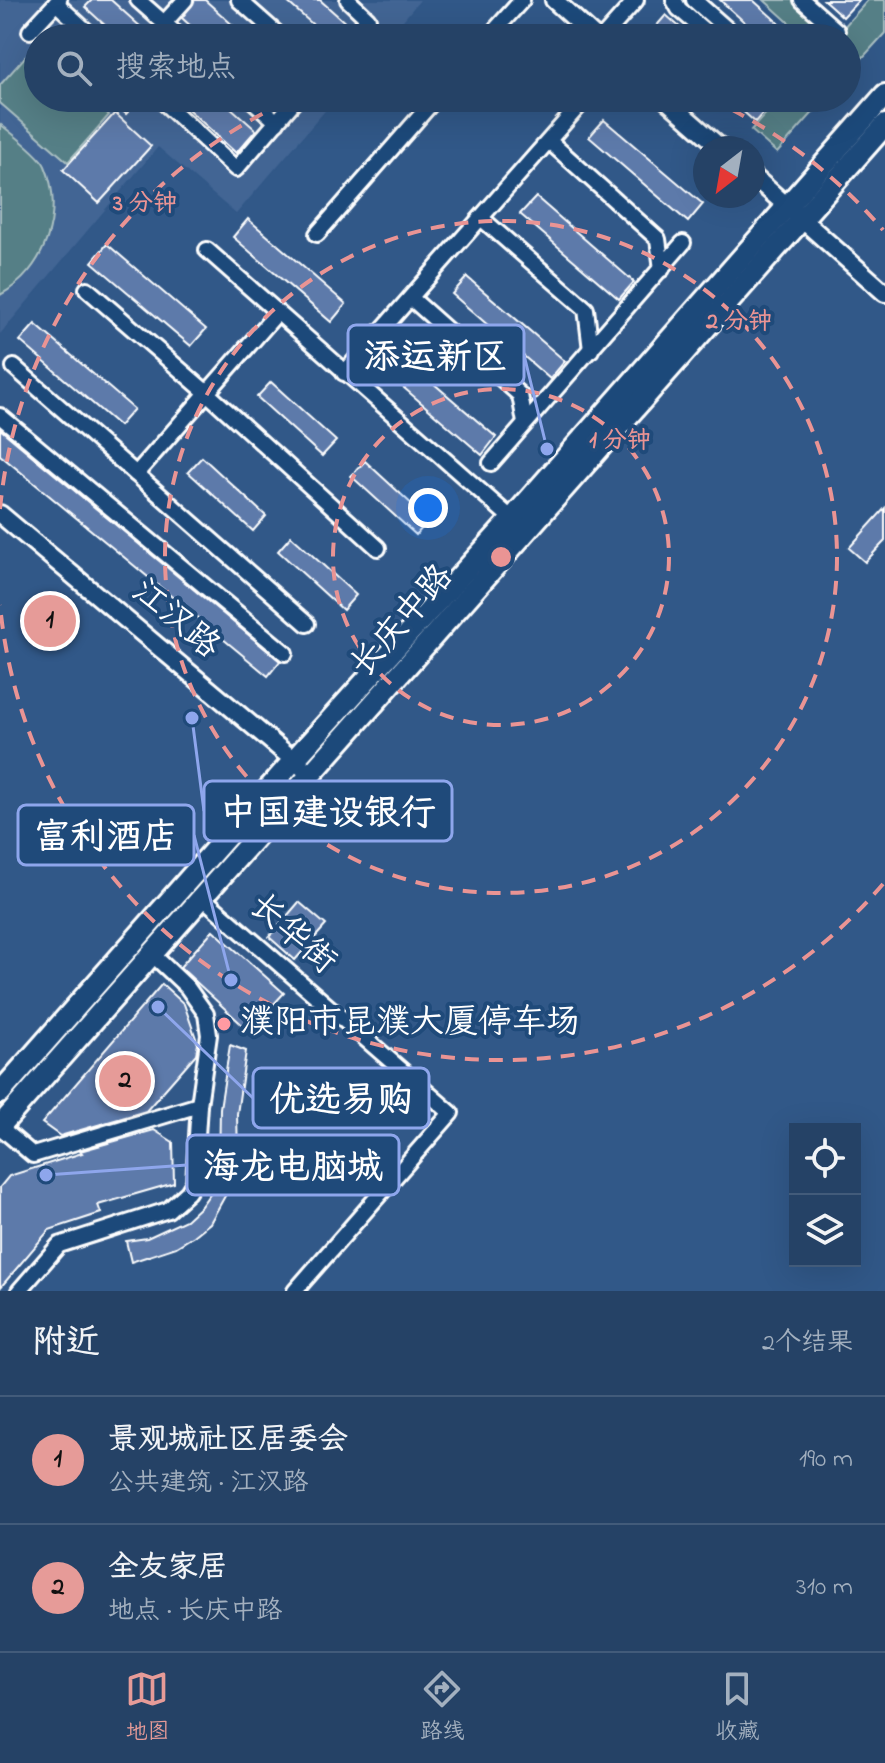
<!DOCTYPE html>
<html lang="zh">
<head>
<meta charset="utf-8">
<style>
  body { margin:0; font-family:"Indie Flower","LXGW WenKai TC",sans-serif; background:#2d496c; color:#f1f3f6 }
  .controls { position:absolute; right:24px; bottom:24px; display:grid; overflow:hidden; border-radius:0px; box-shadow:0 8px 32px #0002 }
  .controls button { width:72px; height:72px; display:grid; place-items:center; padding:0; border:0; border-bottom:2px solid #425b7a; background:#254266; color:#f1f3f6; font:40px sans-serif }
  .compass { position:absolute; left:693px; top:136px; width:72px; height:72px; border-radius:50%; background:#254266; box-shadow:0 8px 32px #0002; rotate:211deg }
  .you { position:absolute; left:428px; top:508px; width:28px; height:28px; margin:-20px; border:6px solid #fff; border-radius:50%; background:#1a73e8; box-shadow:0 0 0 12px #1a73e833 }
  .badge { display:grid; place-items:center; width:52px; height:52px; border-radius:50%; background:#e69b98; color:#111; font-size:26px; font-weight:700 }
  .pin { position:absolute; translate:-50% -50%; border:4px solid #fff; box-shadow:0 2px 8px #0006 }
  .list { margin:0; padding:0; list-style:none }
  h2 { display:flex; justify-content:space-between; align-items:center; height:104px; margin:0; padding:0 32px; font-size:34px }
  h2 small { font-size:26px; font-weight:400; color:#a3b0bf }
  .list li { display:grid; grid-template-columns:52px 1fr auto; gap:24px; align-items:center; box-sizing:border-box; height:128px; padding:0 32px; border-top:2px solid #425b7a }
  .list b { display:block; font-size:30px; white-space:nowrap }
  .list p { margin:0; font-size:26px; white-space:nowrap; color:#a3b0bf }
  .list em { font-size:26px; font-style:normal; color:#a3b0bf }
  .icon { flex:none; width:44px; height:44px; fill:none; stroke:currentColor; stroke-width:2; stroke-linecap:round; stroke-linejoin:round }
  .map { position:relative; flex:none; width:885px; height:1291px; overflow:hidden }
  .search { position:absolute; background:#254266; box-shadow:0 8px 32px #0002; left:24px; right:24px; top:24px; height:88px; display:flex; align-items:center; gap:20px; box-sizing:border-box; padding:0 28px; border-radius:44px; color:#a3b0bf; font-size:30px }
  .sheet { height:360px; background:#254266 }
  nav { display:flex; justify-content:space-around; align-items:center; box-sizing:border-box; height:112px; border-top:2px solid #425b7a; background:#254266; font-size:22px; color:#a3b0bf }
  nav a { display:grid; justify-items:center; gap:4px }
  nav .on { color:#e69b98 }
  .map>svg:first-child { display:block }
</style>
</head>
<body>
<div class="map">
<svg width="885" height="1291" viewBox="0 0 885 1291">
  <rect width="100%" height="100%" fill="#315888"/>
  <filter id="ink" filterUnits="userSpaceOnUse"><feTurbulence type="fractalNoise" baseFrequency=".0125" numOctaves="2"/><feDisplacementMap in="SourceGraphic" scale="16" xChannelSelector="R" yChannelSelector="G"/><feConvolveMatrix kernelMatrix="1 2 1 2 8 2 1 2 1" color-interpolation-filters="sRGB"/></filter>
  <g filter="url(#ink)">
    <polygon fill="#426594" points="0,0 420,0 388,38 38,38 38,98 336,98 236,214 158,147 0,334 0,295 17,286 52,226 52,197 45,163 0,124"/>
    <g fill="#557f86" stroke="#aabfc2" stroke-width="2">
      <polygon points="764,0 792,0 830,34 827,38 806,38"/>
      <polygon points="868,0 885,0 885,33 847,75 847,38 834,38"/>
      <polygon points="33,48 38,52 38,98 90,98 109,115 68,162 0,103 0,85"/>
      <polygon points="780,98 826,98 777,153 751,130"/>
      <path d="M0,124c11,9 40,30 45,42 20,47 0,105 -45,129z"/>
    </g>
    <g fill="#5d7aaa" stroke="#fff" stroke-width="2">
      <polygon points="92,0 111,0 153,38 119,38 85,7"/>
      <polygon points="195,0 205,0 247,38 204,38 182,18"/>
      <polygon points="285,0 320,0 349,26 341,38 328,38"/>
      <polygon points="720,0 753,0 795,38 762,38"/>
      <polygon points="824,0 859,0 843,17"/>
      <polygon points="666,15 692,38 660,38 652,31"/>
      <polygon points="108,98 141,98 126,114"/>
      <polygon points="176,98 220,98 256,130 236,153"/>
      <polygon points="728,98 760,98 769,106 755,122"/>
      <polygon points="115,113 151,146 99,203 63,170"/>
      <polygon points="604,120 703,204 688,222 589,137"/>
      <polygon points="536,197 634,282 619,299 520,214"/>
      <polygon points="248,219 346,304 331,322 233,237"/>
      <polygon points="107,244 206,329 191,346 92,262"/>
      <polygon points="467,277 565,361 550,379 452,294"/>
      <polygon points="35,324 134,409 119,426 20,341"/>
      <polygon points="398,353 496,437 482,455 383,370"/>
      <polygon points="271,382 336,441 322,456 257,397"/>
      <polygon points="0,429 280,661 268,676 0,455"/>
      <polygon points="202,457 266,516 253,531 188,472"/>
      <polygon points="365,461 429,520 416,535 351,476"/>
      <polygon points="885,508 885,541 865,562 849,548"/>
      <polygon points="291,536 356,595 343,610 278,551"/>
      <polygon points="299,902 326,925 295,960 269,937"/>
      <polygon points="213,930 284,993 249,1031 180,967"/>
      <polygon points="162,984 184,1004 198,1044 196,1054 146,1111 60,1136 42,1123"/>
      <polygon points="230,1045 246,1051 237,1114 238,1154 230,1187 210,1223 194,1236 176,1247 131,1262 126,1241 147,1238 186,1220 201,1206 213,1189 219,1170 220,1108"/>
      <polygon points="154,1130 173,1142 174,1183 98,1205 101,1213 49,1230 0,1288 0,1187 9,1176 82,1153 80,1151"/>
    </g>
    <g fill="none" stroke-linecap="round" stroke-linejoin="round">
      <g stroke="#fff" stroke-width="20">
        <g id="minor">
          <polyline points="138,0 181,38"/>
          <polyline points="239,0 282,38"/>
          <polyline points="348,0 368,19 351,38"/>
          <polyline points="674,0 679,9 713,38"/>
          <polyline points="694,0 737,38"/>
          <polyline points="802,0 837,31"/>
          <polyline points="56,3 94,38"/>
          <polyline points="164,23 185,0"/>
          <polyline points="30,31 59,0"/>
          <polyline points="488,38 522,0"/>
          <polyline points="602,38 636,0"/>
          <polyline points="159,98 236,169 297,98"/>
          <polyline points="250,98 277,122"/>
          <polyline points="549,141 658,239 662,269"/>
          <polyline points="481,218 586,309 591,350"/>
          <polyline points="317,234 436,98"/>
          <polyline points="207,250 512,519"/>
          <polyline points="87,289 207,393 378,548"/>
          <polyline points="411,298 520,395 525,423"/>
          <polyline points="14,367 307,624"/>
          <polyline points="344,373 586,98"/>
          <polyline points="0,416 285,653"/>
          <polyline points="491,463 683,243"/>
          <polyline points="136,474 277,313"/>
          <polyline points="202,897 451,1113 295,1291"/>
          <polyline points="0,1127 33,1155 199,1105"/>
          <polyline points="19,1291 59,1245 168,1210 188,1192 194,1182 199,1105 209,1035 206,1014 187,987 152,954"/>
        </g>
      </g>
      <g stroke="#fff" stroke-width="22">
        <g id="tertiary">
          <polyline points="554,0 596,38"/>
          <polyline points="664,98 721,148"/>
          <polyline points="753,176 885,293"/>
          <polyline points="0,514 303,768"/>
        </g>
      </g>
      <g stroke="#fff" stroke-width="26">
        <g id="primary">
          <polyline points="0,1093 294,760 512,519 885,95"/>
          <polyline points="0,1126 885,125"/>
        </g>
      </g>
      <use href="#minor" stroke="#1f4a7a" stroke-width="14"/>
      <use href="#tertiary" stroke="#1f4a7a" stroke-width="16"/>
      <use href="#primary" stroke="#1f4a7a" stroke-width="20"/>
    </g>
  </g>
  <g fill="none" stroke="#ea9494" stroke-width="4" stroke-dasharray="14 10">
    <circle cx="501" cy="557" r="168"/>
    <circle cx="501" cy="557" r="336"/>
    <path d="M883 884A503 503 0 0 1 0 605M0 509A503 503 0 0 1 292 99M710 99A503 503 0 0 1 883 230"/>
  </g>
  <circle fill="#ff9aa2" stroke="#1f4a7a" stroke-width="3" cx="224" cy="1024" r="8"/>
  <g text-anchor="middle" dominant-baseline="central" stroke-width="8" stroke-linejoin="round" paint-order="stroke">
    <g font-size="34" fill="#fff" stroke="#1f4a7a">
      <text transform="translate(175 620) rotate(40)">江汉路</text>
      <text transform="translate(403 622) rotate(-49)">长庆中路</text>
      <text transform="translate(292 935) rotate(41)">长华街</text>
    </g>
    <g font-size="34" fill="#fff" stroke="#1f4a7a" text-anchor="start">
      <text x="240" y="1024">濮阳市昆濮大厦停车场</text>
    </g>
  </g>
  <circle cx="501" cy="557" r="12" fill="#ea9494" stroke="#1f4a7a" stroke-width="4"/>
  <g font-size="24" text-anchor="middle" font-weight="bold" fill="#ea9494" stroke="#1f4a7a" stroke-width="8" stroke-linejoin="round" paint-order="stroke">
    <text x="145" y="210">3 分钟</text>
    <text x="739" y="328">2 分钟</text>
    <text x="620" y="447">1 分钟</text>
  </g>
  <path fill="none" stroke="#8ea6ec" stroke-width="3" d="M547 449L524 355M192 718L204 811M231 980L194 835M158 1007L253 1098M46 1175L187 1165"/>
  <g fill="#8ea6ec" stroke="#1f4a7a" stroke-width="3">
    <circle cx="547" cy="449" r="8"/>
    <circle cx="192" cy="718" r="8"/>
    <circle cx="231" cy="980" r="8"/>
    <circle cx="158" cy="1007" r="8"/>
    <circle cx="46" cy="1175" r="8"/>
  </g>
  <g fill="#1f4a7a" stroke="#8ea6ec" stroke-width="3">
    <rect x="348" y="325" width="176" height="60" rx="8"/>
    <rect x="204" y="781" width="248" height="60" rx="8"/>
    <rect x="18" y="805" width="176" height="60" rx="8"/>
    <rect x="253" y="1068" width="176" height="60" rx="8"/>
    <rect x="187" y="1135" width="212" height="60" rx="8"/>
  </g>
  <g font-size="36" text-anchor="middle" font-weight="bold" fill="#fff">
    <text x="436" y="368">添运新区</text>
    <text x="328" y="824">中国建设银行</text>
    <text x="106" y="848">富利酒店</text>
    <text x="341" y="1111">优选易购</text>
    <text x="293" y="1178">海龙电脑城</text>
  </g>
</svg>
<div class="controls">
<button><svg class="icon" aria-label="locate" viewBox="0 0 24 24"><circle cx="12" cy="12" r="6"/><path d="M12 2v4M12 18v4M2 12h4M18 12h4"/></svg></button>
<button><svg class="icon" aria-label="layers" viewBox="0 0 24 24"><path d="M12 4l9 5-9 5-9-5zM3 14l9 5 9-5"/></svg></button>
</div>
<svg class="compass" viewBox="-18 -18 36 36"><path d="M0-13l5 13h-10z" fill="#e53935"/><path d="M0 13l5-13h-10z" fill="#a3b0bf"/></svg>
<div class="you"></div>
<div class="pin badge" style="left:50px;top:621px">1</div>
<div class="pin badge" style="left:125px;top:1081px">2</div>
<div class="search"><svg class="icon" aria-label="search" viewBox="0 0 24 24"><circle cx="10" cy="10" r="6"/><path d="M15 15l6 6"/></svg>搜索地点</div>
</div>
<section class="sheet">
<h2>附近<small>2个结果</small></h2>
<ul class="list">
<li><span class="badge">1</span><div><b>景观城社区居委会</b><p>公共建筑 · 江汉路</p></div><em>190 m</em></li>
<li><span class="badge">2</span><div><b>全友家居</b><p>地点 · 长庆中路</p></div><em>310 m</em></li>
</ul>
</section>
<nav>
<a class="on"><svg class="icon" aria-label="map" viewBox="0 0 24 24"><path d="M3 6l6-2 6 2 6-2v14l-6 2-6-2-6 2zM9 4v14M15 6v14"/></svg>地图</a>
<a><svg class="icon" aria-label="directions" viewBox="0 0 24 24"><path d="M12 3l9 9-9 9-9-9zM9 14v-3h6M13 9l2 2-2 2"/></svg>路线</a>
<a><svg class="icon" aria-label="saved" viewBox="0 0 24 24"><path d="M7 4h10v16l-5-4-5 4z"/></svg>收藏</a>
</nav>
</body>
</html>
